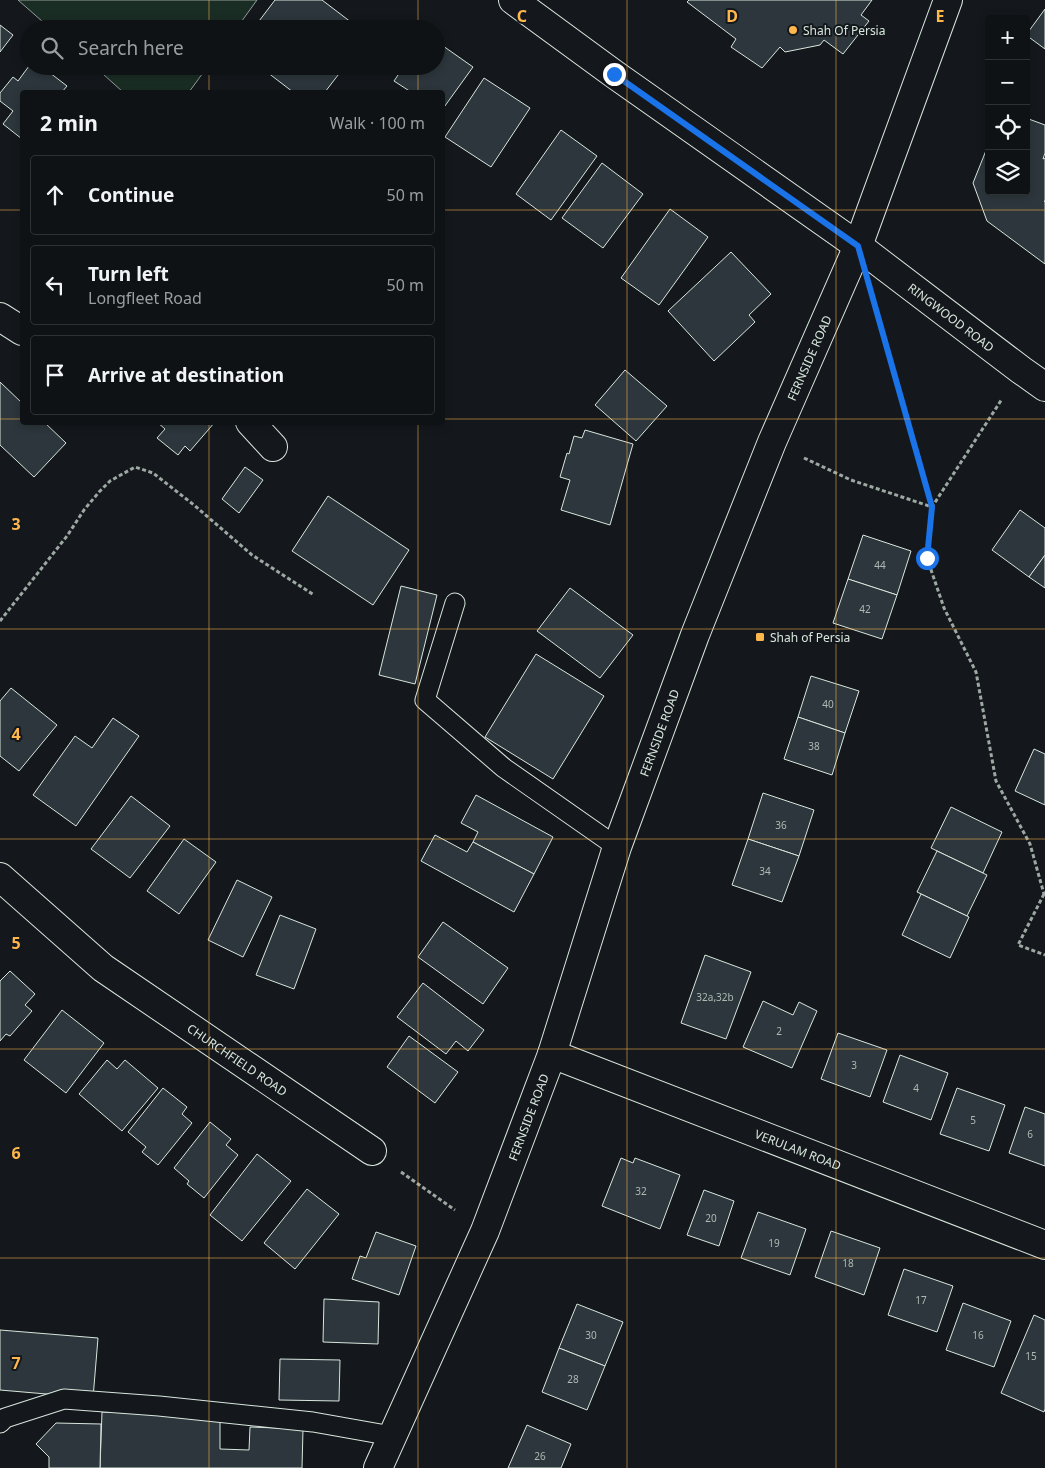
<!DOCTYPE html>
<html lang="en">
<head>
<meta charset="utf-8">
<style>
  body { margin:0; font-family:"Noto Sans",sans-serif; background:#1d2022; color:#f1f3f6 }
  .controls { position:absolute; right:15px; top:15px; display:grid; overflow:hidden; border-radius:5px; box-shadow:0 2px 8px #0003 }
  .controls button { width:45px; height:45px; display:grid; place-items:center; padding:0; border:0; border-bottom:1px solid #2f3234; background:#0f1215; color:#f1f3f6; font:25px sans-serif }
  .stop { position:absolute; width:15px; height:15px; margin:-11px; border:4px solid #1a73e8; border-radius:50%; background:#fff }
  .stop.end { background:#1a73e8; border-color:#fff; box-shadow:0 1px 5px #0008 }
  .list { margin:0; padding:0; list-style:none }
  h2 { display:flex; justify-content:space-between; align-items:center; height:65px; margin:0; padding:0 20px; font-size:21px }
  h2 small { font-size:16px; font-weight:400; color:#9b9ea0 }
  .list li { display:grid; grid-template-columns:32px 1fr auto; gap:15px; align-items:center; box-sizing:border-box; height:80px; margin:0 10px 10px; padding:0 10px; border:1px solid #2f3234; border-radius:5px }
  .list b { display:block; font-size:19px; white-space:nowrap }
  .list p { margin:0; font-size:16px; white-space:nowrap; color:#9b9ea0 }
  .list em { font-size:16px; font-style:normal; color:#9b9ea0 }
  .icon { flex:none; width:28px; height:28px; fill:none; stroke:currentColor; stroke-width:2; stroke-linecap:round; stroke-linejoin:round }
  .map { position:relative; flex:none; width:1045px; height:1468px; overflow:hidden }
  .search { position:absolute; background:#0f1215; box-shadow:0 2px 8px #0003; left:20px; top:20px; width:425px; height:55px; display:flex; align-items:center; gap:12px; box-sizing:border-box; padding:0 18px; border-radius:28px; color:#9b9ea0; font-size:19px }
  .panel { position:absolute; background:#0f1215; box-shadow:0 2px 8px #0003; left:20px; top:90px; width:425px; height:335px; border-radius:5px }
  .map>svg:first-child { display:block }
</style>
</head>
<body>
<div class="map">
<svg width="1045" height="1468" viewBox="0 0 1045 1468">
  <rect width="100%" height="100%" fill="#14181c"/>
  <g fill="#1a2d24" stroke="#939e99">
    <polygon points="18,0 257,0 236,29 51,29"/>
    <polygon points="94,66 208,66 189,92 123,92"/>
  </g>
  <g fill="#2c363c" stroke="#d8e6dc">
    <polygon points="275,0 322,0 360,29 253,29"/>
    <polygon points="689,0 872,0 861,15 869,21 843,54 824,40 820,45 785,52 780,47 762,68 731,47 736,39 687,2"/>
    <polygon points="1045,9 1045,49 1026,35"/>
    <polygon points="0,25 13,35 0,52"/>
    <polygon points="436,41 473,67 442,110 442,92 411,92 394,81 404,66 436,66"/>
    <polygon points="29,66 41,66 67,86 62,92 22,92 22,139 3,124 13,111 0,101 0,93 13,77 18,81"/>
    <polygon points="259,66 345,66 325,92 293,92"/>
    <polygon points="484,78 530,108 491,167 445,137"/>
    <polygon points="1026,118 1045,125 1045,153 1043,159 1045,158 1045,201 1044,201 1045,202 1045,264 987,221 973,183 989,143 989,191 1026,191"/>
    <polygon points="561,130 597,156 551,220 516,194"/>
    <polygon points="602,163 643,194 603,248 562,218"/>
    <polygon points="670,209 708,237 659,305 621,278"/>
    <polygon points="731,252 771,294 749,315 755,322 714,361 668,311"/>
    <polygon points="625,370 667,406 636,441 595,405"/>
    <polygon points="0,382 22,403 22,422 44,422 66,443 34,477 0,445"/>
    <polygon points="157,422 215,422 190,451 185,446 178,455 157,438 165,429"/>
    <polygon points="585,430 633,444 610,525 561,510 570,480 560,477 567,453 569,454 574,436 582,438"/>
    <polygon points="245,467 263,480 239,513 222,499"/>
    <polygon points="328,496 409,550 373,605 292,551"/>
    <polygon points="1020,510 1045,528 1045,555 1029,577 992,550"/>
    <polygon points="863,535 911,551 897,595 848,579"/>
    <polygon points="1045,555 1045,588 1029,577"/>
    <polygon points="848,579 897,595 882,639 833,623"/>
    <polygon points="401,586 437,595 415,684 379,675"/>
    <polygon points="570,588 633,635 600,678 537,631"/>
    <polygon points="536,654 604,696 553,779 485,737"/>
    <polygon points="811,676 859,691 845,733 798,717"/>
    <polygon points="11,688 57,725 19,771 0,756 0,701"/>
    <polygon points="798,717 845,733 832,775 784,759"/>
    <polygon points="113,718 139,736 76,826 33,795 75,736 92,748"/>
    <polygon points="1034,749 1045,754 1045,805 1015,791"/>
    <polygon points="763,793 814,810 799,856 748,839"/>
    <polygon points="476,795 553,837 534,874 473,842 478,832 461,823"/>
    <polygon points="131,796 170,826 130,878 91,849"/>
    <polygon points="951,807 1002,832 983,873 931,848"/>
    <polygon points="435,835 467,852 473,842 534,874 514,912 421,861"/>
    <polygon points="184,839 216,862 179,914 147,891"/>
    <polygon points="748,839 799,856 782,902 732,885"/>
    <polygon points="937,851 987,875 967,916 917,892"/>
    <polygon points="237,880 272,897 243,957 208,940"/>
    <polygon points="921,894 969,917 950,958 902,935"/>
    <polygon points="280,915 316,929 294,989 256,975"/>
    <polygon points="443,922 508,968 483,1004 418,957"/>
    <polygon points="705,955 751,972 726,1039 681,1023"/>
    <polygon points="10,971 35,994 25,1005 32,1011 10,1036 6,1034 0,1041 0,981"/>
    <polygon points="423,983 484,1030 468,1051 456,1041 446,1054 397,1017"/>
    <polygon points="763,1001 793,1015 799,1002 817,1011 792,1068 743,1047"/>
    <polygon points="62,1010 104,1043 66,1093 24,1060"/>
    <polygon points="838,1033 887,1050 870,1097 821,1079"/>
    <polygon points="409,1036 458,1072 435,1103 387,1067"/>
    <polygon points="900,1055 948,1073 931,1120 883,1102"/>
    <polygon points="107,1060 117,1069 125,1060 158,1088 122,1131 79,1094"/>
    <polygon points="163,1088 187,1107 182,1114 192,1123 158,1165 142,1152 146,1147 128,1132"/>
    <polygon points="957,1088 1005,1105 989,1151 940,1134"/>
    <polygon points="1025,1107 1045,1114 1045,1166 1009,1153"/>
    <polygon points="210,1122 231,1139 226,1145 238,1155 204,1198 187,1184 189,1181 174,1168"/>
    <polygon points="257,1154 291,1181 242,1241 210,1215"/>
    <polygon points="621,1158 633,1163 635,1158 680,1175 660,1229 602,1206"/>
    <polygon points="307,1189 339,1214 295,1269 264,1243"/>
    <polygon points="704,1190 734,1201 719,1246 687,1235"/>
    <polygon points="758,1212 806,1229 790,1275 741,1258"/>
    <polygon points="831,1231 880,1248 864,1295 815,1277"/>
    <polygon points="376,1232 416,1246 399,1295 352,1279 360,1256 366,1258"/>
    <polygon points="904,1269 953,1286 937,1332 888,1315"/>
    <polygon points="324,1299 379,1302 378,1344 323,1342"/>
    <polygon points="963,1303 1011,1321 994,1367 946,1350"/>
    <polygon points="577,1304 623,1322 605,1366 559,1348"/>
    <polygon points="1034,1315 1045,1320 1045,1409 1044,1412 1001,1393"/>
    <polygon points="0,1330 98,1338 93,1398 0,1390"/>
    <polygon points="559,1348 605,1366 587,1410 542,1392"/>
    <polygon points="280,1359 340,1360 339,1401 279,1400"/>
    <polygon points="102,1412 220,1416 220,1449 249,1450 250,1427 303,1429 302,1468 100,1468"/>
    <polygon points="56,1423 101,1424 100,1468 49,1468 49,1457 36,1444"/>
    <polygon points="527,1425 571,1444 561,1468 508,1468"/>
  </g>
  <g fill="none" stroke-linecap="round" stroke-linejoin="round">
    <g stroke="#d8e6dc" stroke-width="21">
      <g id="lane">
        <polyline points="455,603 425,700 504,768 617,847"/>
        <polyline points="0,1423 5,1418 64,1399 159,1406 313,1422 392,1436"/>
      </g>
    </g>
    <g stroke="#d8e6dc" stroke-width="30">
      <g id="street">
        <polyline points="0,317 22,331"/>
        <polyline points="250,422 273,447"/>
        <path id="s1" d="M0,877l103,91 269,183"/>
        <path id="s2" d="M552,1054l493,191"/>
      </g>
    </g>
    <g stroke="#d8e6dc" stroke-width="30">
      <g id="secondary">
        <path id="s3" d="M513,0l101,74 244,172 163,124 24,17"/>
      </g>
    </g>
    <g stroke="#d8e6dc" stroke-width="30">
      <g id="highway">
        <path id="s4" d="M378,1468l107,-237 67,-177 65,-207 78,-212 77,-193 86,-196 90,-246"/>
      </g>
    </g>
    <g stroke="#9da8a2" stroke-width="3" stroke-dasharray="4 2.5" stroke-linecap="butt">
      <polyline points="875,305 932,507 927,558 944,608 976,672 996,781 1030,844 1044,894 1045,895"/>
      <polyline points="804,458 851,480 932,507 1002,399"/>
      <polyline points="0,621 67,536 84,510 99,492 110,481 135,467 153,473 194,505 252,555 314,595"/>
      <polyline points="1044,894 1018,945 1045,955"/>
      <polyline points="401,1172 455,1210"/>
    </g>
    <use href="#lane" stroke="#14181c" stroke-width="19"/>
    <use href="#street" stroke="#14181c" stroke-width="28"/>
    <use href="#secondary" stroke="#14181c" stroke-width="28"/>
    <use href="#highway" stroke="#14181c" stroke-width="28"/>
  </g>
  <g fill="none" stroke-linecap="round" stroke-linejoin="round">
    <polyline stroke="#1a73e8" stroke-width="6" points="614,74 858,246 932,507 927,558"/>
  </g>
  <path fill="none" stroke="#ffb74d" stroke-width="1" stroke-opacity="0.55" d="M209,0v29M418,0v29M627,0v1468M836,0v1468M209,66v26M418,66v26M0,210h22M442,210h603M0,419h22M442,419h603M209,422v1046M418,422v1046M0,629h1045M0,839h1045M0,1049h1045M0,1258h1045"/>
  <g fill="#ffb74d" stroke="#14181c" stroke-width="2">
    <circle cx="793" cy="30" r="5"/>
    <rect x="755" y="632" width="10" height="10" rx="2.5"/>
  </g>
  <g text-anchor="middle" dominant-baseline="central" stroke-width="4" stroke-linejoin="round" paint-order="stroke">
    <g font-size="10" fill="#adbab4">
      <text x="880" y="565">44</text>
      <text x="865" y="609">42</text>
      <text x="828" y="704">40</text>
      <text x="814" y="746">38</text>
      <text x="781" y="825">36</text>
      <text x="765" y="871">34</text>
      <text x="715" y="997">32a,32b</text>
      <text x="779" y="1031">2</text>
      <text x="854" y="1065">3</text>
      <text x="916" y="1088">4</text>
      <text x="973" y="1120">5</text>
      <text x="1030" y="1134">6</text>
      <text x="641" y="1191">32</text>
      <text x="711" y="1218">20</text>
      <text x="774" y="1243">19</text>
      <text x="848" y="1263">18</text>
      <text x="921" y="1300">17</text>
      <text x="591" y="1335">30</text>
      <text x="978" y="1335">16</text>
      <text x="1031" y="1356">15</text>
      <text x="573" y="1379">28</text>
      <text x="540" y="1456">26</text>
    </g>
    <g font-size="12" fill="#d8e6dc" stroke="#14181c" text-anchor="start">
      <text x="803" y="30">Shah Of Persia</text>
      <text x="770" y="637">Shah of Persia</text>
    </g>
    <g font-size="12" fill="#d8e6dc" stroke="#14181c">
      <text stroke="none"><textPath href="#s3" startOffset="541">RINGWOOD ROAD</textPath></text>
      <text stroke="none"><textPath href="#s4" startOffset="1192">FERNSIDE ROAD</textPath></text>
      <text stroke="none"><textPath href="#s4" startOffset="788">FERNSIDE ROAD</textPath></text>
      <text stroke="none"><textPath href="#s1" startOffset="300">CHURCHFIELD ROAD</textPath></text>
      <text stroke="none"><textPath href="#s4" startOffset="382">FERNSIDE ROAD</textPath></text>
      <text stroke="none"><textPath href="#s2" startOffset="264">VERULAM ROAD</textPath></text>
    </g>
  </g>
  <g font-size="16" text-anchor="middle" font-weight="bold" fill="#ffb74d" stroke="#14181c" stroke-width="4" stroke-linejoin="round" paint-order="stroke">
    <text x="522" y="22">C</text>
    <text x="732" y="22">D</text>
    <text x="940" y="22">E</text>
    <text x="16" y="530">3</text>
    <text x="16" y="740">4</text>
    <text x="16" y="949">5</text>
    <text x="16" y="1159">6</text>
    <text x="16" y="1369">7</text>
  </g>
</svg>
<div class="controls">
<button>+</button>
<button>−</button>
<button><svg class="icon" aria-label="locate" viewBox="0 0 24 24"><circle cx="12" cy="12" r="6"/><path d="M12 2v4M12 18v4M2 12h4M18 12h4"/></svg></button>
<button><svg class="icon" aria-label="layers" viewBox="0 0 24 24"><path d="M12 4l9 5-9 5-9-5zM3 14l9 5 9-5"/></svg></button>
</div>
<div class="stop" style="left:927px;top:558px"></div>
<div class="stop end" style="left:614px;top:74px"></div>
<div class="search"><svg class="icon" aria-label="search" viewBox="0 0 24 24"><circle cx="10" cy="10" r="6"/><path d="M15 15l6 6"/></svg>Search here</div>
<section class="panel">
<h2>2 min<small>Walk · 100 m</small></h2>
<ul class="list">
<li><svg class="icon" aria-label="ahead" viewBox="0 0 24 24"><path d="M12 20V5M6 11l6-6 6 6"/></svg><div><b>Continue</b></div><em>50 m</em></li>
<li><svg class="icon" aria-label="left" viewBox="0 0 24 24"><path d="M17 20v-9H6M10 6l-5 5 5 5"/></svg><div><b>Turn left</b><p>Longfleet Road</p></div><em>50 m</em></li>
<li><svg class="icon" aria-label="arrive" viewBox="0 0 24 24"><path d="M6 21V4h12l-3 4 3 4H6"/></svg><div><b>Arrive at destination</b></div></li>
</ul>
</section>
</div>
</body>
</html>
